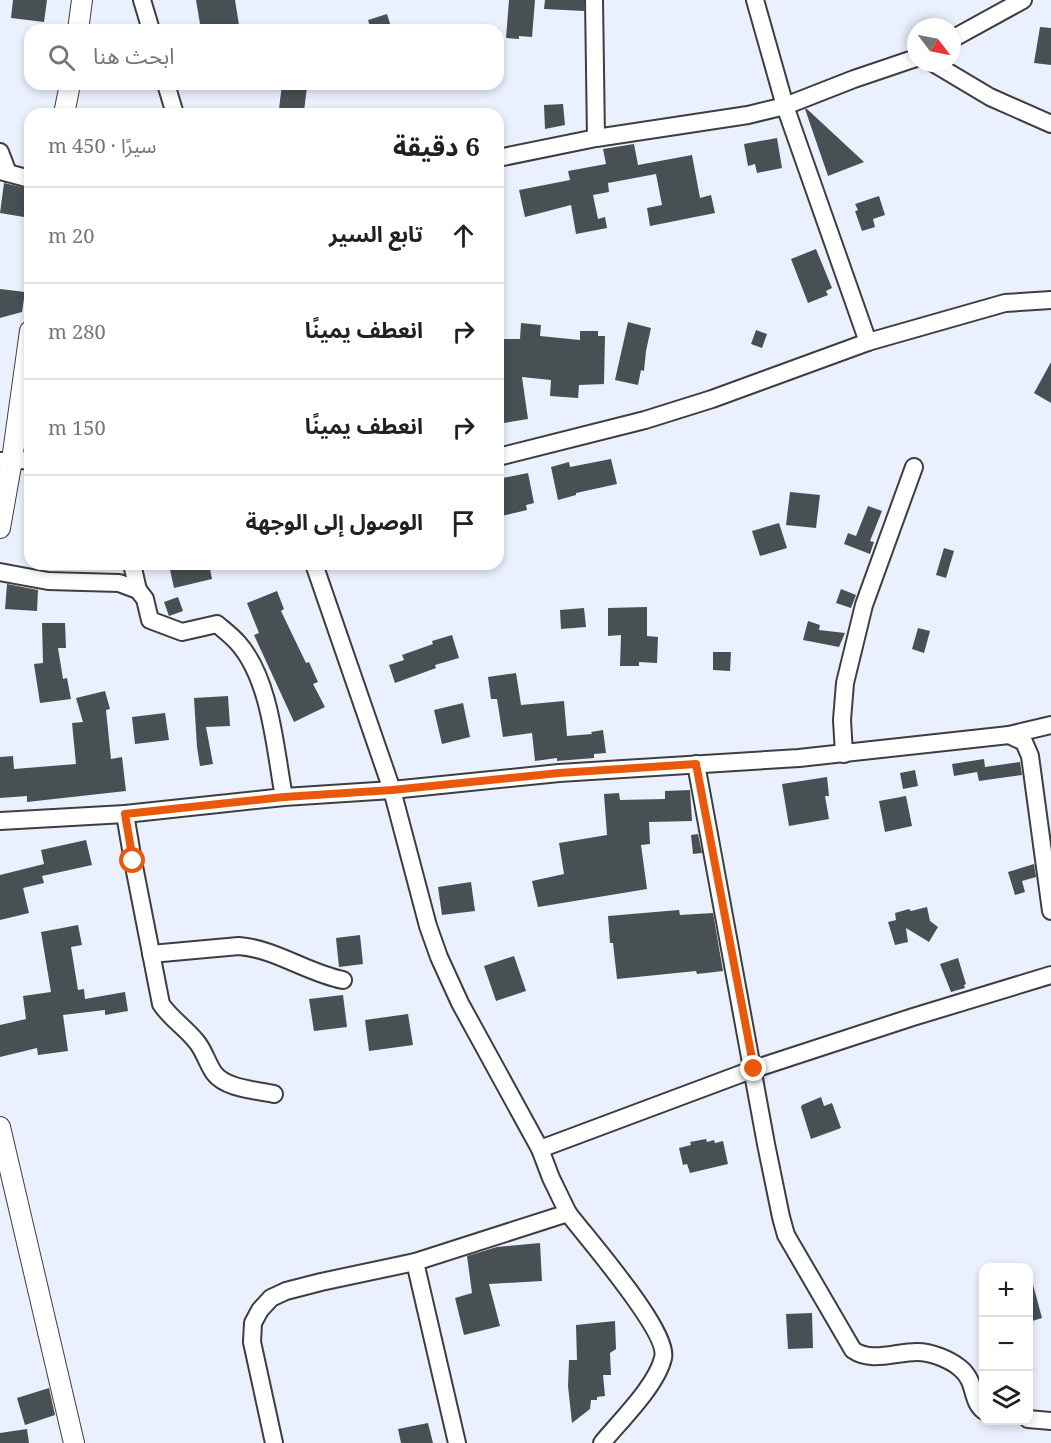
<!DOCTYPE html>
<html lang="ar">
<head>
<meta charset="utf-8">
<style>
  body { margin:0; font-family:"Noto Serif","Noto Sans Arabic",serif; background:#f2f2f2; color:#202124; direction:rtl }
  .controls { position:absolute; right:18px; bottom:18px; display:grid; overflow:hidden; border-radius:12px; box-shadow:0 3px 9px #0003 }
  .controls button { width:54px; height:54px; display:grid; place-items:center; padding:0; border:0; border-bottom:2px solid #e0e0e0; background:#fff; color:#202124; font:30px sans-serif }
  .compass { position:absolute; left:907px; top:18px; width:54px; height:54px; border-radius:50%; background:#fff; box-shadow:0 3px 9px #0003; rotate:122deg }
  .stop { position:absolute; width:18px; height:18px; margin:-14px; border:4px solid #ea580c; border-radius:50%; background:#fff }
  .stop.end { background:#ea580c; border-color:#fff; box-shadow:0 2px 6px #0008 }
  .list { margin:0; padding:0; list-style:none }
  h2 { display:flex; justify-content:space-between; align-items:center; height:78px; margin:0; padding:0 24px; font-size:26px }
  h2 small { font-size:20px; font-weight:400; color:#757577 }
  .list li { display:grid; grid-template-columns:39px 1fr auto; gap:18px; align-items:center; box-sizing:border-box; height:96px; padding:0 24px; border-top:2px solid #e0e0e0 }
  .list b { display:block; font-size:22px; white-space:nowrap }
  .list em { font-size:20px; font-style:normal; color:#757577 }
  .icon { flex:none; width:33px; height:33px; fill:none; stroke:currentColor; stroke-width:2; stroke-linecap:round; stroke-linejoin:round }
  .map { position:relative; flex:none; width:1051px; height:1443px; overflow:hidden; direction:ltr }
  .search { position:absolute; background:#fff; box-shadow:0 3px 9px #0003; left:24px; top:24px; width:480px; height:66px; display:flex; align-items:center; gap:15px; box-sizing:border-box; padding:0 21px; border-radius:18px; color:#757577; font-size:22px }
  .panel { position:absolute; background:#fff; box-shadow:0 3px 9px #0003; left:24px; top:108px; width:480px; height:462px; border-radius:18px; direction:rtl }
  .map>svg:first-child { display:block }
</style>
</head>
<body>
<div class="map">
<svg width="1051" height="1443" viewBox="0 0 1051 1443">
  <rect width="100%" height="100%" fill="#ebf0fe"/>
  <g fill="#485053">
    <polygon points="13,0 47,0 44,22 11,18"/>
    <polygon points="196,0 235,0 239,25 201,30"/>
    <polygon points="509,0 535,0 532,37 519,36 519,39 506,38"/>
    <polygon points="545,0 584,0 584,11 544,9"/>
    <polygon points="387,14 392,30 371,30 368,20"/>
    <polygon points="1040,27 1051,28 1051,65 1034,63"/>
    <polygon points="282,84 307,87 304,111 279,109"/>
    <polygon points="563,104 565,125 545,129 544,105"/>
    <polygon points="805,109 807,109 864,162 828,176"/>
    <polygon points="777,138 782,168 757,173 755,164 748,166 744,144"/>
    <polygon points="634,144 638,165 692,155 700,198 711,195 715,213 650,226 647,208 662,205 656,174 608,183 609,192 593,195 598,219 605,217 607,228 576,234 571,205 525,217 519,190 570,180 568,171 606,164 603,149"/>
    <polygon points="4,183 30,189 30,218 0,213"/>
    <polygon points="879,196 885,215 873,219 875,227 862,231 855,211 858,210 855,204"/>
    <polygon points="816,249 832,288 826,291 828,295 808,303 791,259"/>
    <polygon points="0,289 25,292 22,312 0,318"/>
    <polygon points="628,322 651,328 646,351 644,371 641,370 638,385 615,380"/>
    <polygon points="521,323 541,325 540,336 580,340 580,331 598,331 598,336 605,336 604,384 579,385 578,398 550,396 551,380 522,377 528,419 498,424 500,339 520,339"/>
    <polygon points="756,330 767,334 762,348 751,344"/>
    <polygon points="1051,362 1051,403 1034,393"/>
    <polygon points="611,459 617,484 576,493 576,495 558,500 551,467 569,462 570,467"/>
    <polygon points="528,473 534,503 526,505 527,510 498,517 498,479"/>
    <polygon points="790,492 820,495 816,528 786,525"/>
    <polygon points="868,506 882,511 870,541 874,542 870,554 844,544 848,533 856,536"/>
    <polygon points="779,523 787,548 760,556 752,531"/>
    <polygon points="944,548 954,551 946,578 936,575"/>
    <polygon points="175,564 209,564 212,579 174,588 169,565"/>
    <polygon points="7,584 38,590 37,611 5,609"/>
    <polygon points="841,589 856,595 851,608 836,603"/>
    <polygon points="277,591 284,609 281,611 306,663 309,662 318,682 313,684 325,707 294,722 254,635 259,633 247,603"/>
    <polygon points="178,597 183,611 169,616 164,602"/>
    <polygon points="647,607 647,636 658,637 657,663 639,662 639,666 620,666 621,635 608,636 608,608"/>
    <polygon points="584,608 586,627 561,629 560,610"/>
    <polygon points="808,621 820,625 819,630 845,633 839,647 803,640"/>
    <polygon points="42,623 65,623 66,648 58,648 63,679 67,678 71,699 40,703 34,664 43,663"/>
    <polygon points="918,628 930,631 924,653 912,649"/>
    <polygon points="452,635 459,658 435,665 436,668 395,683 389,665 404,660 402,655 433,644 432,641"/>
    <polygon points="713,652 731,652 730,671 713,670"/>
    <polygon points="516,673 521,705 564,701 567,736 592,734 591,732 603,730 606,753 594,754 594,758 557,761 557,758 535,761 532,733 503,737 497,699 491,699 488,677"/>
    <polygon points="105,691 110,709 106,710 111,759 122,757 126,791 27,802 27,796 0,798 0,757 13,756 14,769 76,764 72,723 83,722 76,698"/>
    <polygon points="228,696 230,726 206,727 213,764 200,766 197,747 194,698"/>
    <polygon points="463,703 470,737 442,744 434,710"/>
    <polygon points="165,713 169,740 135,744 132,717"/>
    <polygon points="984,759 985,767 1020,762 1022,775 979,781 977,772 954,776 952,764"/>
    <polygon points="915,770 918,786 903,789 900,773"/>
    <polygon points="827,777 829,796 825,796 829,819 789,826 782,784"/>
    <polygon points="690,790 692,821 649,822 650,844 641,845 647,889 538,907 532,881 564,874 559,843 607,835 604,794 619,793 620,800 665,799 665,791"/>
    <polygon points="906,796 912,826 885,832 879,801"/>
    <polygon points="698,834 702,853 693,854 691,835"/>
    <polygon points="86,840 92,865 42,876 44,883 23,888 29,913 0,920 0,875 44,864 41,850"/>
    <polygon points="1034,864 1036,877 1022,881 1025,892 1015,895 1008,872"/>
    <polygon points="471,882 475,911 442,915 438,887"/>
    <polygon points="927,907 930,921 938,927 929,942 906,928 908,942 895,945 888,922 896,920 895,913 909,909 911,911"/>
    <polygon points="679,910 680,915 713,913 723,971 697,974 696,971 617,979 613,943 610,943 608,916"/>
    <polygon points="78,925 82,945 71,947 78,990 84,989 85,999 125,992 128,1011 105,1015 105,1010 63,1015 68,1051 38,1055 37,1048 0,1057 0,1025 26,1019 23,996 51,992 41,932"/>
    <polygon points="360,935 363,964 339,967 336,938"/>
    <polygon points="514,956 526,991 496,1001 484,966"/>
    <polygon points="958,958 966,984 964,985 965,988 951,992 940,964"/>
    <polygon points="343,995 347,1027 314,1031 309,999"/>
    <polygon points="408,1014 413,1045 369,1051 365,1020"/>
    <polygon points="821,1097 824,1106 832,1103 841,1128 811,1139 801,1107 802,1105"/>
    <polygon points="706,1139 707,1142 714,1140 715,1143 723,1141 728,1164 690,1173 687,1164 683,1165 679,1148 691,1145 690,1142"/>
    <polygon points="540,1243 542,1281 489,1284 500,1326 464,1335 455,1298 472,1293 467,1256 497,1247"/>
    <polygon points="1029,1281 1032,1281 1042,1318 1029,1322"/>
    <polygon points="812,1313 813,1348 788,1349 786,1314"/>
    <polygon points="615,1321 616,1349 610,1353 611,1375 603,1375 605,1396 597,1397 597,1400 591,1400 590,1409 572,1423 568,1386 569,1360 577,1360 576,1325"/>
    <polygon points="49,1388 55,1415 25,1425 17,1398"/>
    <polygon points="428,1423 433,1443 401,1443 398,1429"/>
    <polygon points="27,1429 29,1443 0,1443 0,1433"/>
  </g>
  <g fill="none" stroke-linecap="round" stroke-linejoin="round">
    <g stroke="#3e3e3e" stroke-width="20">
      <g id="minor">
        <polyline points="142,0 151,30"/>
        <polyline points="594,0 596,138"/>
        <polyline points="755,0 785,106 868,342 1005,303 1051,300"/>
        <polyline points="952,39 1023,0"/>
        <polyline points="933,63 990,97 1051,124"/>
        <polyline points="166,84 175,114"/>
        <polyline points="0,152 8,173"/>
        <polyline points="498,158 596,138 748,115 785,106 854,79 916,58"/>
        <polyline points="0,171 30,179"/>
        <polyline points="498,457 645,420 712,399 868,342"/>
        <polyline points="0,461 30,460"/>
        <polyline points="132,564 138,590"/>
        <path d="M0,572l48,9 71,2 19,7 7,9 5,21 32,12 35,-8c7,6 15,12 21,19 33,37 37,107 46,154"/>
        <polyline points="1009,735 1051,725"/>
        <polyline points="844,754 842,720 845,683 864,605 914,467"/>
        <path d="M696,764l70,380 15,73 5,18 67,115c19,13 42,2 64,2 14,0 32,7 43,16 17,14 10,32 24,43"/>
        <path d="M125,814l8,47 28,143c10,15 24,23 35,37 8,9 11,22 18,32 12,16 42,17 60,21"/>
        <polyline points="0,821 125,814 284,797 392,790 559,773 799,758 1009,735 1024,742 1030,756 1051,911"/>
        <path d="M151,954l88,-8c37,3 68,27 104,34"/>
        <polyline points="540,1149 754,1069 913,1017 1051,975"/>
        <path d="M568,1213c18,24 102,119 95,145 -6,27 -43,63 -61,85"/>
        <polyline points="415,1262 457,1443"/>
        <polyline points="1028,1419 1051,1421"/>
        <polyline points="274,1443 252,1342 253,1323 260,1310 271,1298 286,1291 321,1282 415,1262 568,1213 551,1178 540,1149 460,1003 439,957 428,926 392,790 314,564"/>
      </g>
    </g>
    <g stroke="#3e3e3e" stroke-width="22">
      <g id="tertiary">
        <polyline points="78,30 82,0"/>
        <polyline points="64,114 70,84"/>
        <polyline points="0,528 12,460 30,331"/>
        <polyline points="0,1127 74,1443"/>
      </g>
    </g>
    <use href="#minor" stroke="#fff" stroke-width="16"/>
    <use href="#tertiary" stroke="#fff" stroke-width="20"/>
  </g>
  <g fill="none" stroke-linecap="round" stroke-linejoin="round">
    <polyline stroke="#ea580c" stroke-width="8" points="133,861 125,814 284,797 392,790 559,773 696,764 754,1069"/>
  </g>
</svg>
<div class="controls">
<button>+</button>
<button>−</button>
<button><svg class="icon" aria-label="layers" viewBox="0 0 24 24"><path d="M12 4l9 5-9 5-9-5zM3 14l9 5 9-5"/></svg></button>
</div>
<svg class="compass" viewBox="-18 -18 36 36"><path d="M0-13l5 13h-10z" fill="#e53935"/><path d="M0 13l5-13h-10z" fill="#757577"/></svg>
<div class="stop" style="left:133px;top:861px"></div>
<div class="stop end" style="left:754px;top:1069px"></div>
<div class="search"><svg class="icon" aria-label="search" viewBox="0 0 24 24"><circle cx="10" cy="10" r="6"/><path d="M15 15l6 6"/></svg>ابحث هنا</div>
<section class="panel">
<h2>6 دقيقة<small>سيرًا · 450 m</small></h2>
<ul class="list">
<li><svg class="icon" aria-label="ahead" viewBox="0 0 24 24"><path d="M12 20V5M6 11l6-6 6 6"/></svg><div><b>تابع السير</b></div><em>20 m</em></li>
<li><svg class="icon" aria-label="right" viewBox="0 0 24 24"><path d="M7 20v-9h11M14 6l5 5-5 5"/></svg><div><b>انعطف يمينًا</b></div><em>280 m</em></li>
<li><svg class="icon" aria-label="right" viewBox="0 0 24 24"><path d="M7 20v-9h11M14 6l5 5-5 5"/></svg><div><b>انعطف يمينًا</b></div><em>150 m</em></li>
<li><svg class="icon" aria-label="arrive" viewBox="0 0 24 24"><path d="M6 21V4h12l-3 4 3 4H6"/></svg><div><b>الوصول إلى الوجهة</b></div></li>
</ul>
</section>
</div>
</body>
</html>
